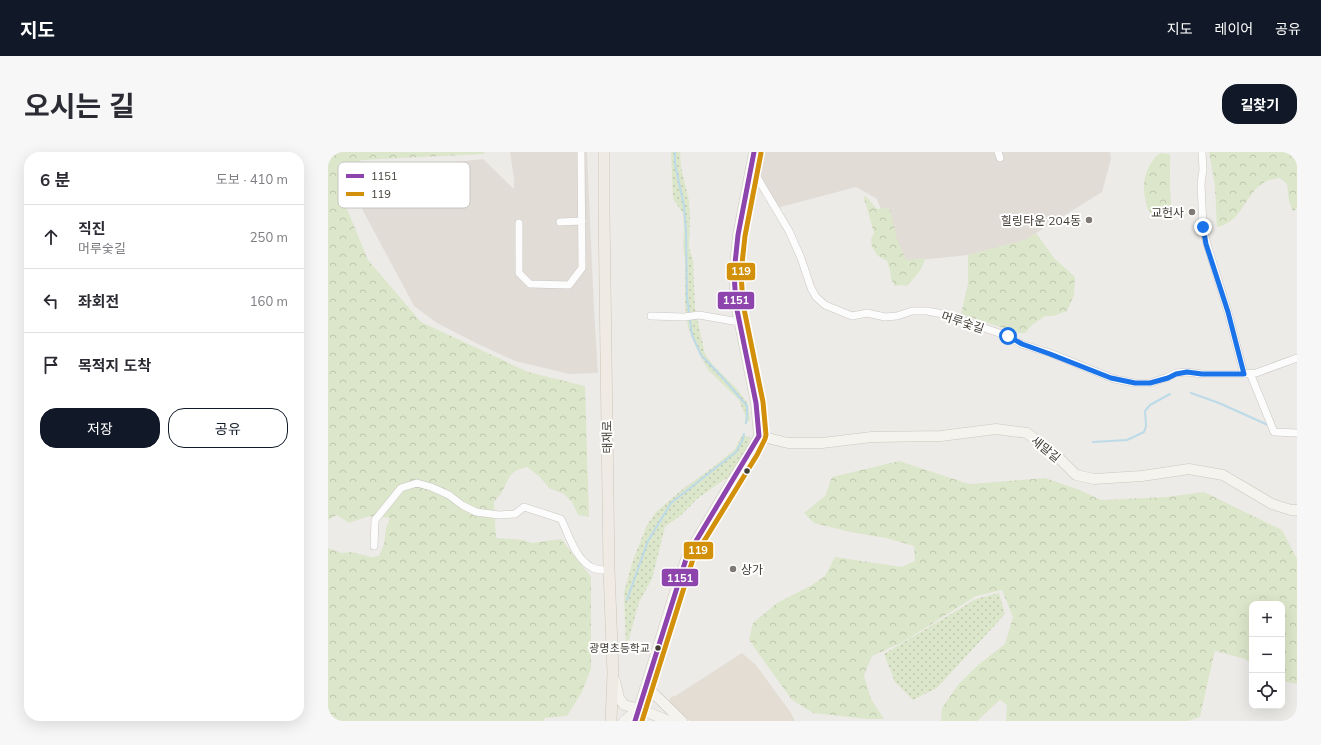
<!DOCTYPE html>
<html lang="ko">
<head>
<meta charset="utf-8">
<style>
  body { margin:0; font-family:Mulish,"Noto Sans KR",sans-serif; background:#f7f7f7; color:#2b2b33 }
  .controls { position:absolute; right:12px; bottom:12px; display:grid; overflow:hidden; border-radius:8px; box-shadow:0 4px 16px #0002 }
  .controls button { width:36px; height:36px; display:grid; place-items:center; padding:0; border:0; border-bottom:1px solid #e1e1e2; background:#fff; color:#2b2b33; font:20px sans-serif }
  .stop { position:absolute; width:12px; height:12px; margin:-9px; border:3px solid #1a73e8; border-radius:50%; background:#fff }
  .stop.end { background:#1a73e8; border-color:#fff; box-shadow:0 1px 4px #0008 }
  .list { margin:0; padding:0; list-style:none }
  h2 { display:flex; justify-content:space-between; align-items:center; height:52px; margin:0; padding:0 16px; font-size:17px }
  h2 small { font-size:13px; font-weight:400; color:#7c7c81 }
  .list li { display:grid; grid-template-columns:26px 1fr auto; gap:12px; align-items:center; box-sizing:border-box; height:64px; padding:0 16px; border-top:1px solid #e1e1e2 }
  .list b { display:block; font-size:15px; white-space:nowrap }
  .list p { margin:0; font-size:13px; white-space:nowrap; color:#7c7c81 }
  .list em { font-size:13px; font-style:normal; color:#7c7c81 }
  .actions { display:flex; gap:8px; padding:12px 16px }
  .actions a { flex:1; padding:9px 0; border:1px solid #111827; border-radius:16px; text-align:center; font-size:14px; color:#111827 }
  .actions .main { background:#111827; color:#fff }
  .icon { flex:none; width:22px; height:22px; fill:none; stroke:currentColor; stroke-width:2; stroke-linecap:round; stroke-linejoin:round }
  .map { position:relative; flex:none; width:969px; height:569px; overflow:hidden; border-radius:16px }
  header { display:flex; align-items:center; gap:24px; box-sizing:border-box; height:56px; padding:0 20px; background:#111827; color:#fff }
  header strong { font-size:19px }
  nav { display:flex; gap:22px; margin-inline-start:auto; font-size:14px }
  .intro { display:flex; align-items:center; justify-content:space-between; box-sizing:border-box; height:96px; padding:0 24px }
  h1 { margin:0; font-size:28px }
  .button { padding:10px 18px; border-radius:16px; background:#111827; color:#fff; font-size:14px; font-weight:700 }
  main { display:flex; gap:24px; padding:0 24px }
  aside { flex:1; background:#fff; border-radius:16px; box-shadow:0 4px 16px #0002 }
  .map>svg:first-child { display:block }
</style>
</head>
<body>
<header>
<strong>지도</strong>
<nav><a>지도</a><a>레이어</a><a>공유</a></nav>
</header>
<div class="intro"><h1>오시는 길</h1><a class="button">길찾기</a></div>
<main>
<aside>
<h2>6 분<small>도보 · 410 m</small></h2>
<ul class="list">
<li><svg class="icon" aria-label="ahead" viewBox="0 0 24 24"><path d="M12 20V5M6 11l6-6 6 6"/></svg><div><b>직진</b><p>머루숯길</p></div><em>250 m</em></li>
<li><svg class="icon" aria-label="left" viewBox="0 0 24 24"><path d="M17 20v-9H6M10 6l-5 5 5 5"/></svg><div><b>좌회전</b></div><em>160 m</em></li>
<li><svg class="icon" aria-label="arrive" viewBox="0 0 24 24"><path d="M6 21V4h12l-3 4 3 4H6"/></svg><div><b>목적지 도착</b></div></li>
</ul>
<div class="actions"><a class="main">저장</a><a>공유</a></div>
</aside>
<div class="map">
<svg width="969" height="569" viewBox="0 0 969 569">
  <defs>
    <pattern id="grass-dots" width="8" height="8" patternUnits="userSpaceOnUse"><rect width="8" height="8" fill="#dce6ca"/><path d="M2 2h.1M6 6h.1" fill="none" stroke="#bec6ae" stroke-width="1.8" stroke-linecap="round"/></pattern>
    <pattern id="forest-crowns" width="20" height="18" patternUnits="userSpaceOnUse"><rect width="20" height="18" fill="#dce6ca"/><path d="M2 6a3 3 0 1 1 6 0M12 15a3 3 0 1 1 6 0" fill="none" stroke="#bec6ae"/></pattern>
  </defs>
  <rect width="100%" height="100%" fill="#edebe8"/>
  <g fill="#e1dcd6">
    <polygon points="182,0 259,0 266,158 270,221 241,222 187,209 150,192 109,171 86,154 33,55 40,20 155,7 186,37 186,27"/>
    <polygon points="432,0 782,0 783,7 774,40 697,88 640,103 573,110 549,47 528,35 449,56 430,18"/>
  </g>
  <polygon fill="#e3ddd4" points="414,501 428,513 463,561 467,569 362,569 350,561 341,548 343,545 349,543"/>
  <g fill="url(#grass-dots)">
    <polygon points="343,0 352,0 353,15 361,49 362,67 361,96 365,107 367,157 377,202 385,213 409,237 420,252 422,268 416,272 418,266 411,248 380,218 368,195 360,175 357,153 357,109 355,94 356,78 355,61 345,47"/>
    <polygon points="414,283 422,285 420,294 410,310 400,325 370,346 352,364 337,375 324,427 311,450 298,498 296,440 305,408 319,373 328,360 356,336 384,316 407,297"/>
    <polygon points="671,441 677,462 609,536 585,548 567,530 556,502 648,447"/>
  </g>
  <g fill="url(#forest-crowns)">
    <path d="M0,0h157l-1,2 -123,6 -18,39 25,61 53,62 107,50 57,14 4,131 -11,-2 -6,-13 -8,-8 -15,-6 -9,-11 -13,-10c-15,3 -17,8 -23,21 -2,5 -6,9 -10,14l2,36 28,2 8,3 29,-4 30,38v92l-9,23 -15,24 -22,2 -2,3h-215v-173l14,5 9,-1 21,5 7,-1 5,-12 2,-16 4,-10 -21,-2 -20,7 -12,-8 -9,5z"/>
    <path d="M881,0h88v56l-4,4 -4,-11 -2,-17 -7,-6c-8,1 -15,3 -21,8 -15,13 -19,37 -42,41l-2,-40z"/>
    <path d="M832,1l10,1v38l3,25c-7,1 -20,1 -24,-6 -2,-2 -2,-6 -3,-9 -5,-19 -1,-36 14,-49z"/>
    <path d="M536,44c7,3 8,10 14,13l8,-1 4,1 7,30 9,21 18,-2 1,2 -5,11 -13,15 -5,-1 -7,1 -4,-7 -1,-9 -3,-9 -10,-6 -5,-8 -1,-8 3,-6 -10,-35z"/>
    <polygon points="708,81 726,106 747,125 746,143 739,159 725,164 717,164 704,173 697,181 690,181 633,162 640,132 640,103 697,88"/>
    <polygon points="571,309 641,332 717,326 749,337 773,348 839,345 876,340 954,378 969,407 969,532 954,529 954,452 924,452 924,512 917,507 887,499 879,533 872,565 860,569 678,569 679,553 672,548 649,569 613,569 614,556 630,533 650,513 677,492 685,465 674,438 648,444 575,490 544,504 536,523 543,547 556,567 539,567 485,561 464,548 421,488 425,471 449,451 484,433 497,424 507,405 574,415 587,409 586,394 558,386 522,380 486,371 476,361 497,344 504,325"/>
  </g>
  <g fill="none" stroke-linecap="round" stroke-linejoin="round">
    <g stroke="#bcdae7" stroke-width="2">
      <polyline points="347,0 347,12 356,54 358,79 359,145 364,183 373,203 395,226 419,254 419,264 418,271"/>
      <polyline points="863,241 891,251 940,273"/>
      <polyline points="765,290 799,288 816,280 818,274 817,259 822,253 842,242"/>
      <polyline points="299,448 320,389 343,351 408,300 415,287 416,282"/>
    </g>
    <g stroke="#cac7c4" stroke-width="8">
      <g id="street">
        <polyline points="670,0 672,6"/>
        <polyline points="874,0 875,17 873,32 875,75 879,92 900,160 916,222"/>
        <polyline points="423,15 461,79 473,106 483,136 488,145 497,153 524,164 539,161 557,165 569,164 584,159 599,159 615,162 680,184 693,192 722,201 786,227 807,231 822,231 840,225 848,221 859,220 874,222 916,222 928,221 969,206"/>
        <polyline points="232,70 254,69"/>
        <polyline points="191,71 191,121 202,132 241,133 254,116 253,0"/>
        <polyline points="323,164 356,165 371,163 411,170"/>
        <polyline points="922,221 946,280 969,281"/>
        <path d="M46,394l1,-26 26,-32 16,-5 14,4 18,8 13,10 14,7 23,3 16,-1 9,-7 37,12c8,16 14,39 30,48 4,2 9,3 13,3"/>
      </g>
    </g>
    <g stroke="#ccc7bf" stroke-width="11">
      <g id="secondary">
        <polyline points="431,284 460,291 494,291 544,285 613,284 668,277 699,281 731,306 748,323 766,327 814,324 861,317 895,323 944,352 963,358 969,358"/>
        <polyline points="320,528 324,540 354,569"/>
        <polyline points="287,529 291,546 296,553 311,557 341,569"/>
        <polyline points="296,569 311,557"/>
        <polyline points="307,569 345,446 359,404 404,329 423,299 431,284 428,251 408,153 406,121 410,83 426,0"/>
      </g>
    </g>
    <g stroke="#cec5b7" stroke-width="12">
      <polyline id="primary" points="276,0 276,59 281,418 285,521 283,569"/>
    </g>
    <use href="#street" stroke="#fcfcfc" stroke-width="7"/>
    <use href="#secondary" stroke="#f5f3ee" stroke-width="10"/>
    <use href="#primary" stroke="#efeae3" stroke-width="11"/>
    <g stroke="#fff" stroke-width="8">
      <polyline id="bus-1" points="307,569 359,404 431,284 428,251 408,153 406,121 410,83 426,0"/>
    </g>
    <g stroke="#fff" stroke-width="8">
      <polyline id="bus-2" points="314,569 365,407 429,303 437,287 438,283 435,250 415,152 413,121 417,84 433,1"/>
    </g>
    <use href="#bus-1" stroke="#8e44ad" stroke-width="5"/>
    <use href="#bus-2" stroke="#d3910b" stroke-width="5"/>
  </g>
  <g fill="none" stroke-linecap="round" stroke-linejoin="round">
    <polyline stroke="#1a73e8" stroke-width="5" points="680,184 694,192 722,202 783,226 807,231 822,231 840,226 848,222 859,220 874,222 916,222 900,160 878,92 875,75"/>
  </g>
  <g fill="#7e7974" stroke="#fff" stroke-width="1.5">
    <circle cx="864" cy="60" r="4"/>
    <circle cx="761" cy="68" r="4"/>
    <circle cx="405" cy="417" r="4"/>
  </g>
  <g fill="#423c35" stroke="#fff" stroke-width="1.5">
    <circle cx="419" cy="319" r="3.5"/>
    <circle cx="330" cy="496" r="3.5"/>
  </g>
  <g text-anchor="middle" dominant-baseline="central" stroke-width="4" stroke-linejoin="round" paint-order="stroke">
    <g font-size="11" fill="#423c35" stroke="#fff" text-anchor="end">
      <text x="322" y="496">광명초등학교</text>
    </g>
    <g font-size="12" fill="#423c35" stroke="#fff" text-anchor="end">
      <text x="856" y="60">교헌사</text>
      <text x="753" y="68">힐링타운 204동</text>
      <text x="413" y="417" text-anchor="start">상가</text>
    </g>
    <g font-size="12" fill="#423c35" stroke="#fff">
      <text transform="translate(635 170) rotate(18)">머루숯길</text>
      <text transform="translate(279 285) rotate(-91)">태재로</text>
      <text transform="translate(718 297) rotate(39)">새말길</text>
    </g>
  </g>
  <rect x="10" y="10" width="132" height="46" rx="6" fill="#fff" stroke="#c6c4c2" stroke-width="1"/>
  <rect x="18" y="22" width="18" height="4" fill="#8e44ad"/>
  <rect x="18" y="40" width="18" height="4" fill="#d3910b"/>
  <g font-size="11" fill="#423c35">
    <text x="43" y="28">1151</text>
    <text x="43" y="46">119</text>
  </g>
  <g stroke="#fff" stroke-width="1.5">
    <rect x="398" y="110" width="30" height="19" rx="4" fill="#d3910b"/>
    <rect x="389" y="139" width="38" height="19" rx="4" fill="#8e44ad"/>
    <rect x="355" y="389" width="31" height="19" rx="4" fill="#d3910b"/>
    <rect x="333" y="416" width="38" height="19" rx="4" fill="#8e44ad"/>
  </g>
  <g font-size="11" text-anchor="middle" font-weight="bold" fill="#fff">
    <text x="413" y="123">119</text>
    <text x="408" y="152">1151</text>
    <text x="370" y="402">119</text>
    <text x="352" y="430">1151</text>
  </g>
</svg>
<div class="controls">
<button>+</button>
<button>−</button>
<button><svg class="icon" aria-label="locate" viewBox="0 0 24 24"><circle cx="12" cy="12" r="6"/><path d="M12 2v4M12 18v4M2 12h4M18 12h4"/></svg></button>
</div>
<div class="stop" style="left:680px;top:184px"></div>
<div class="stop end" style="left:875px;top:75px"></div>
</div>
</main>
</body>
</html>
